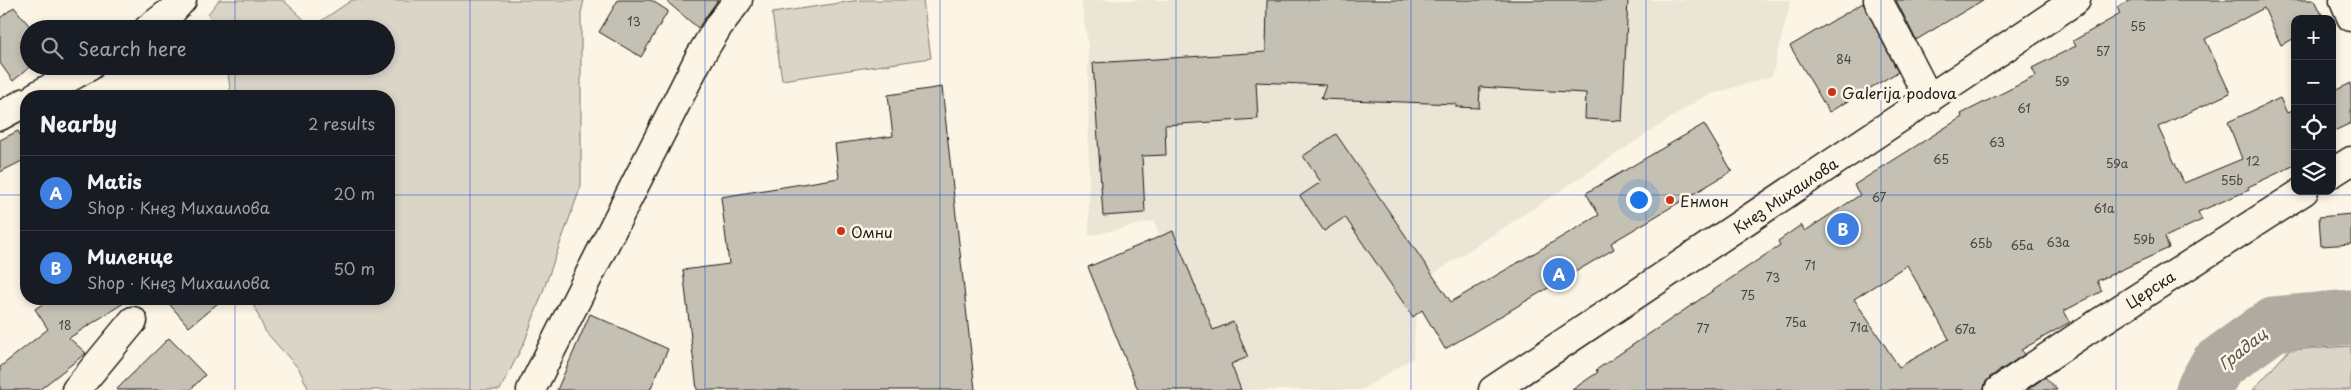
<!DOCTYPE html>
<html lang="en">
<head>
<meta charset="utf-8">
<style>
  body { margin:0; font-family:"Playpen Sans",sans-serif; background:#20242c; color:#f1f3f6 }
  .controls { position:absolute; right:15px; top:15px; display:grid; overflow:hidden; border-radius:10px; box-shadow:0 2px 8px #0003 }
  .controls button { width:45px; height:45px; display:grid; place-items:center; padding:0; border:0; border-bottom:1px solid #363941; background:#171b24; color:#f1f3f6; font:25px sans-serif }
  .you { position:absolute; left:1638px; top:199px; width:18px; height:18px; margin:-12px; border:4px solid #fff; border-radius:50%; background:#1a73e8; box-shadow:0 0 0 8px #1a73e833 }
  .badge { display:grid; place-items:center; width:32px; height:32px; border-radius:50%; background:#7c3aed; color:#fff; font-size:16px; font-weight:700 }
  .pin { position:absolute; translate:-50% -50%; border:2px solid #fff; box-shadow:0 1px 5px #0006 }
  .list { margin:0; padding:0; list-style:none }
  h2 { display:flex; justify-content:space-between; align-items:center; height:65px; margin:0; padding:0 20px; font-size:21px }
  h2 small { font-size:16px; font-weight:400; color:#9ea1a6 }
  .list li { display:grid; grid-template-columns:32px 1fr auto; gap:15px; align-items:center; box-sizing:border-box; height:75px; padding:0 20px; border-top:1px solid #363941 }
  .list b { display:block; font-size:19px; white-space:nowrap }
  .list p { margin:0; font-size:16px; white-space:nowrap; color:#9ea1a6 }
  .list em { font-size:16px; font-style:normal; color:#9ea1a6 }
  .icon { flex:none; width:28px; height:28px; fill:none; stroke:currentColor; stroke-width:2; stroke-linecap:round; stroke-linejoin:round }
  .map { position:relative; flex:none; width:2351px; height:390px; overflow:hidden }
  .search { position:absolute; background:#171b24; box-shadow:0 2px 8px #0003; left:20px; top:20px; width:375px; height:55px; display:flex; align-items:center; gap:12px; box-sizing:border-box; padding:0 18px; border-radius:28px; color:#9ea1a6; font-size:19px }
  .panel { position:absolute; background:#171b24; box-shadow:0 2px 8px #0003; left:20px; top:90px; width:375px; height:215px; border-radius:20px }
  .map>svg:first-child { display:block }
</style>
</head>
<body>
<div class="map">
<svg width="2351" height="390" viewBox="0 0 2351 390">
  <rect width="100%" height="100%" fill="#fcf5e5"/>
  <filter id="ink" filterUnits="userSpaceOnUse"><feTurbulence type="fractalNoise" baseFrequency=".02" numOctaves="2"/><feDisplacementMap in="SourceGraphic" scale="10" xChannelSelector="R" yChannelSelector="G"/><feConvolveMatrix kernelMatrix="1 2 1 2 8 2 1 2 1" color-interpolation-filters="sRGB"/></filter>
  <g filter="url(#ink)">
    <polygon fill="#ebe5d6" points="1081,0 1791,0 1772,76 1703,97 1418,284 1413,358 1361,390 1220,390 1154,221 1089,236 1088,46"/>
    <g fill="#dbd5c8" stroke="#7c7872">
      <polygon points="219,0 283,0 312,27 352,0 584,0 581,13 581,186 525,341 500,390 309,390 299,369 265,331 251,299 389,299 389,96 231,96 227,66 386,66 386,29 221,29 208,14"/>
      <polygon points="860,0 923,0 931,58 782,80 772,13"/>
      <polygon points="2351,346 2351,390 2253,390 2289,350"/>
    </g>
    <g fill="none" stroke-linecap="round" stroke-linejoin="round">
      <polyline stroke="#b0aba1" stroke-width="55" points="2203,390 2217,365 2274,324 2351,317"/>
    </g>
    <g fill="#c4c0b3" stroke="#1c1c1c" fill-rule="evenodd">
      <polygon points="618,0 651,0 668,11 641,57 599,32"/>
      <polygon points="665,0 718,0 698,28"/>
      <polygon points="1267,0 1628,0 1622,121 1585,119 1586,93 1480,87 1479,108 1456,107 1456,104 1321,99 1326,85 1256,82 1258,119 1165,125 1166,155 1142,156 1145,213 1103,216 1093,63 1266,52"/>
      <polygon points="1896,0 1983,0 1916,40"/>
      <path d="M2131,0h184l9,19h-29v19l-14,7 -17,-37 -59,31 25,54 -72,34 26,56 58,-24 -14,-37 52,-24 7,15 8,-3v55l-47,22 1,3 -51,22 4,8 -37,17 4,11 -72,33 5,10 -38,20 6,11 -49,28 4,4 -35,23 -5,6 -1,7h-412l26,-18 -2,-2 184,-125 -2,-4 23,-16 4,6 55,-36 -6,-10 108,-68 -1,-3 75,-38 -4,-8 44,-22 -3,-5 47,-27 -3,-7zM1907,265l42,74 -50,28 -45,-68z"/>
      <polygon points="1863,3 1898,72 1829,112 1790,46"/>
      <polygon points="14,7 32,29 29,29 29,66 31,66 13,81 0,63 0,18"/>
      <polygon points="2351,83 2351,123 2332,132 2332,92"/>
      <polygon points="942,87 975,390 697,390 683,270 729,264 721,197 839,178 835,144 893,136 888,95"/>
      <polygon points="1704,124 1732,171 1611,243 1614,249 1445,349 1422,310 1413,317 1345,217 1324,231 1300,196 1321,182 1303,156 1336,134 1451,302 1599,215 1586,193"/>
      <polygon points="18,131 26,146 26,159 0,172 0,140"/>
      <polygon points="2351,214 2351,244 2321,246 2319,217"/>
      <polygon points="1173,231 1213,330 1233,322 1248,357 1231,364 1241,390 1138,390 1088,267"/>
      <polygon points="50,299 130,299 69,338 86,353 39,390 0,390 0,367 48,329 35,309"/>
      <polygon points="165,299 223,299 189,327"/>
      <polygon points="590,314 668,349 650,390 557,390"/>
      <polygon points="169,338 205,375 190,390 116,390"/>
      <polygon points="2045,377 2057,390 2027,390"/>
    </g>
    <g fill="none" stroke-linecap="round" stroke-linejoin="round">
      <g stroke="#1c1c1c" stroke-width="31">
        <g id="minor">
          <polyline points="1878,0 1929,99"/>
          <polyline points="2344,0 2351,17"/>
          <polyline points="148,29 173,10 182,0"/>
          <polyline points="36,96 90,66"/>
          <polyline points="0,116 26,102"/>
          <polyline points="2332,173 2351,161"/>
          <polyline points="76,390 133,321"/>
          <polyline points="531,390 699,58 719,25 738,0"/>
          <polyline points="1999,390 2086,331 2304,191"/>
        </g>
      </g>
      <g stroke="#1c1c1c" stroke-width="31">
        <polyline id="secondary" points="1493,390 2076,0"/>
      </g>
      <use href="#minor" stroke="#fcf5e5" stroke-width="28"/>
      <use href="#secondary" stroke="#fcf5e5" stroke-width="28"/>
    </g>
  </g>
  <path fill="none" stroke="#1d4ed8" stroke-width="1" stroke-opacity="0.55" d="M235,0v29M470,0v390M705,0v390M940,0v390M1176,0v390M1411,0v390M1646,0v390M1881,0v390M2116,0v390M235,66v30M0,195h26M389,195h1962M235,299v91"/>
  <g fill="#c8321e" stroke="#fcf5e5" stroke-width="2">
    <circle cx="1832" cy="92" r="5"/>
    <circle cx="1670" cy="200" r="5"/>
    <circle cx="841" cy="231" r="5"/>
  </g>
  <g text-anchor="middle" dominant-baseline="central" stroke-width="5" stroke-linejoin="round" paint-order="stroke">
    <g font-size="12" fill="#464542">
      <text x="634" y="21">13</text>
      <text x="2138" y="26">55</text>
      <text x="2103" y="51">57</text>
      <text x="1844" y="59">84</text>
      <text x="2062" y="81">59</text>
      <text x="2024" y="108">61</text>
      <text x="1997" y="142">63</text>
      <text x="1941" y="159">65</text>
      <text x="2253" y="161">12</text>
      <text x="2117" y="163">59a</text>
      <text x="2232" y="180">55b</text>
      <text x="1879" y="197">67</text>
      <text x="2104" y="208">61a</text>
      <text x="2144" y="239">59b</text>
      <text x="2058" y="242">63a</text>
      <text x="1981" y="243">65b</text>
      <text x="2022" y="245">65a</text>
      <text x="1810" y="265">71</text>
      <text x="1773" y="277">73</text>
      <text x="1748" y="295">75</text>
      <text x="1796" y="322">75a</text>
      <text x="65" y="325">18</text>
      <text x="1859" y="327">71a</text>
      <text x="1703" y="328">77</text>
      <text x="1965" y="329">67a</text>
    </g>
    <g font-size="15" fill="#1c1c1c" stroke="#fcf5e5" text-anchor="start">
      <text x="1842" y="92">Galerija podova</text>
      <text x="1680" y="200">Енмон</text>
      <text x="851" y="231">Омни</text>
    </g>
    <g font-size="15" fill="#1c1c1c" stroke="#fcf5e5">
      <text transform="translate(1785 195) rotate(-34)">Кнез Михаилова</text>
      <text transform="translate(2150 289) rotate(-33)">Церска</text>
    </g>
    <g font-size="16" font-style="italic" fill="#575551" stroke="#fcf5e5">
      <text transform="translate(2242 348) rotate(-38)">Градац</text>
    </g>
  </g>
</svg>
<div class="controls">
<button>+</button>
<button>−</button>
<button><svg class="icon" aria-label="locate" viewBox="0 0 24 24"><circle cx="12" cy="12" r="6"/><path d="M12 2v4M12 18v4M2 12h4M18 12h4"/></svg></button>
<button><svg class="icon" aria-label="layers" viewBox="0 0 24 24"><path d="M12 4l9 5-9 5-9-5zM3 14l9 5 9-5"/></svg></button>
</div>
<div class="you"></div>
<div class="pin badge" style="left:1559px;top:274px;background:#3f7fe0">A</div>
<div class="pin badge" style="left:1843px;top:229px;background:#3f7fe0">B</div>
<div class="search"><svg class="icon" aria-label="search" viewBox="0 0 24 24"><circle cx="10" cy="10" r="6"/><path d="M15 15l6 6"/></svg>Search here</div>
<section class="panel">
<h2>Nearby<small>2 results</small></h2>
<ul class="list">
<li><span class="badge" style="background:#3f7fe0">A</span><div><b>Matis</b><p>Shop · Кнез Михаилова</p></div><em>20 m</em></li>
<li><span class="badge" style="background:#3f7fe0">B</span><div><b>Миленце</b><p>Shop · Кнез Михаилова</p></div><em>50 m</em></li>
</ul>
</section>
</div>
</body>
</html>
